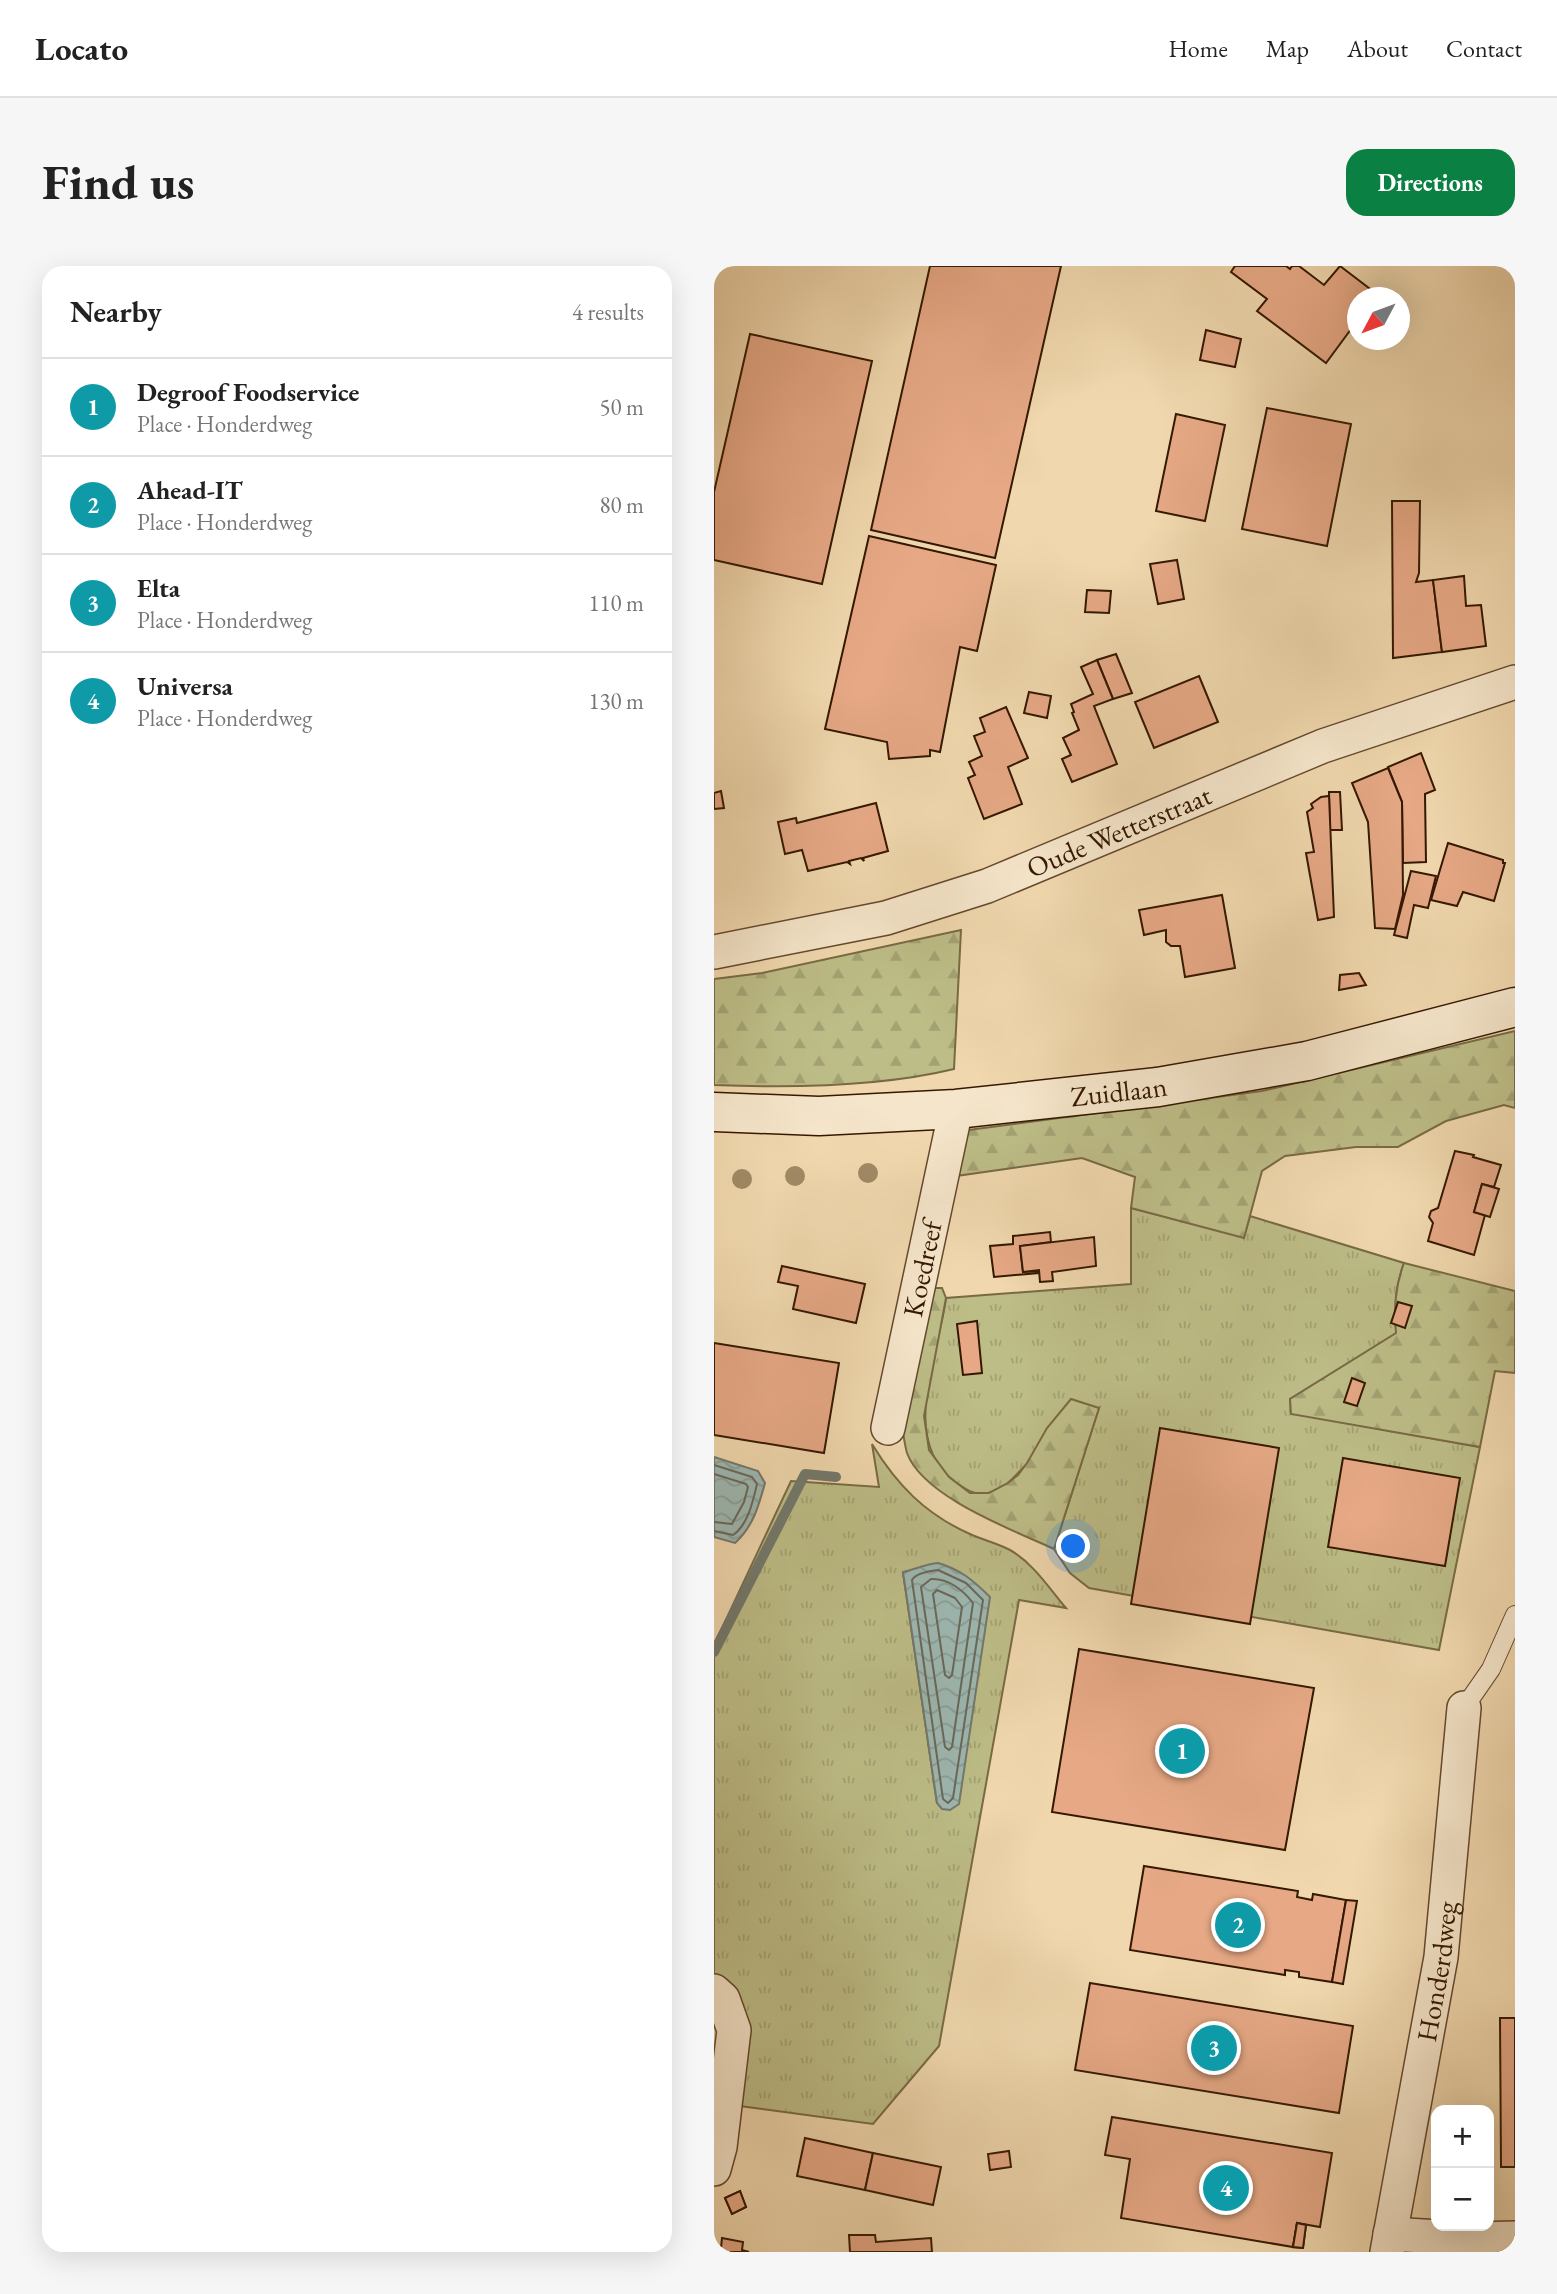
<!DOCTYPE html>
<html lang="en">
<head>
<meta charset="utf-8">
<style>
  body { margin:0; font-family:"EB Garamond",serif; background:#f6f6f6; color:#222 }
  .controls { position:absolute; right:21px; bottom:21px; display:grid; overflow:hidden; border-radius:14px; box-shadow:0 7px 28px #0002 }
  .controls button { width:63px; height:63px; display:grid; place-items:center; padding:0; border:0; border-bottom:2px solid #e0e0e0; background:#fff; color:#222; font:35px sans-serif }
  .compass { position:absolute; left:633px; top:21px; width:63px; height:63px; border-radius:50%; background:#fff; box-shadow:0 7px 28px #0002; rotate:229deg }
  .you { position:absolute; left:360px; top:1281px; width:24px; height:24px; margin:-18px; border:5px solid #fff; border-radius:50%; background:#1a73e8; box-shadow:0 0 0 10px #1a73e833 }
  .badge { display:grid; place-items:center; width:46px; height:46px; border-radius:50%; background:#0b8043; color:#fff; font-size:23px; font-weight:700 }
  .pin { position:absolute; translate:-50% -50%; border:4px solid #fff; box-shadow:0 2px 7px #0006 }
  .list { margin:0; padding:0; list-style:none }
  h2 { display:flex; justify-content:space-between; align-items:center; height:91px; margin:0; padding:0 28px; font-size:30px }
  h2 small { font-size:23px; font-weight:400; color:#767676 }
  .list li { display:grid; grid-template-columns:46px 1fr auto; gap:21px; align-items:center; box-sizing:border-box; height:98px; padding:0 28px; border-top:2px solid #e0e0e0 }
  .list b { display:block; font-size:26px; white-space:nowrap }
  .list p { margin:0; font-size:23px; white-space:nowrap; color:#767676 }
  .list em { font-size:23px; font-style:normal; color:#767676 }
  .map { position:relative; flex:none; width:801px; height:1986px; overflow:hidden; border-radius:21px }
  header { display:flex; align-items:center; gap:42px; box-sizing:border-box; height:98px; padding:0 35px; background:#fff; border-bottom:2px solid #e0e0e0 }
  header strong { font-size:33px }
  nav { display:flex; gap:38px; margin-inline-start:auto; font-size:24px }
  .intro { display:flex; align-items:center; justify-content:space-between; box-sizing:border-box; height:168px; padding:0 42px }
  h1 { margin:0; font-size:49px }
  .button { padding:18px 32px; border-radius:21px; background:#0b8043; color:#fff; font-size:24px; font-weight:700 }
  main { display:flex; gap:42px; padding:0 42px }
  aside { flex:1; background:#fff; border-radius:21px; box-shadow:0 7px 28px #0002 }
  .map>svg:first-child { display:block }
</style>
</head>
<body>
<header>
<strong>Locato</strong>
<nav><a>Home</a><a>Map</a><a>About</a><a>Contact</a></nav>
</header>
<div class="intro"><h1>Find us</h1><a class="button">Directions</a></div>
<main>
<aside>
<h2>Nearby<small>4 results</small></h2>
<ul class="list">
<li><span class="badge" style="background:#0f9aa8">1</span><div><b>Degroof Foodservice</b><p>Place · Honderdweg</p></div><em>50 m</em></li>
<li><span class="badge" style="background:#0f9aa8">2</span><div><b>Ahead-IT</b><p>Place · Honderdweg</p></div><em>80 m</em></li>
<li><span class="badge" style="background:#0f9aa8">3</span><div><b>Elta</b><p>Place · Honderdweg</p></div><em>110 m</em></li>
<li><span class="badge" style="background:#0f9aa8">4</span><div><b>Universa</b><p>Place · Honderdweg</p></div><em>130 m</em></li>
</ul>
</aside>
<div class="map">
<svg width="801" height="1986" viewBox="0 0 801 1986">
  <defs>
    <pattern id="grass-tufts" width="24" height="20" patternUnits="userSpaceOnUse" patternTransform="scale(1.75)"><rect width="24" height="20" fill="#bdbd87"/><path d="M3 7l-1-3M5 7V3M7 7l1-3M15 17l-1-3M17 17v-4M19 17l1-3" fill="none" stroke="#a3a273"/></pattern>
    <pattern id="forest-firs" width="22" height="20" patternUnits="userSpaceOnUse" patternTransform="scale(1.75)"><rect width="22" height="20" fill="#bdbd87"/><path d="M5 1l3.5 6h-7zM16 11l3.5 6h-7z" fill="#a3a273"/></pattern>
    <pattern id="water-waves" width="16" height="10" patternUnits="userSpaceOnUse" patternTransform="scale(1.75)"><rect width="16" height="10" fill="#9db8b2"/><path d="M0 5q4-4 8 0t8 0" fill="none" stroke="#889d97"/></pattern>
  </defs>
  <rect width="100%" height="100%" fill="#f0d7ad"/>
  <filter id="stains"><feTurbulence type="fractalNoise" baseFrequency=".00286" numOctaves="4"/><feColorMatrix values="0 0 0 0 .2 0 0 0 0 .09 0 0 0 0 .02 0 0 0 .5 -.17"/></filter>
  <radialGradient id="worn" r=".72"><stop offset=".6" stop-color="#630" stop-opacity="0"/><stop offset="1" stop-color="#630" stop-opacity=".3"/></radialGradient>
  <g fill="url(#grass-tufts)" stroke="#796a44" stroke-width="2" fill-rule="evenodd">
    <path d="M417,942l113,29 6,-21 154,47c-9,24 -10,45 -7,70l-107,66 1,14 189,34 -41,203 -350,-62 -19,-15 -16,-24 45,-141c-23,18 -46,35 -69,53 -13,11 -22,28 -42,32 -14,3 -23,-4 -34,-12 -55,-42 -15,-127 -8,-183l185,-14z"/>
    <path d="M158,1178c25,41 53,70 98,90 13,6 27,9 40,16 23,13 39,38 56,58l-47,-8 -80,446 -66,78 -133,-18 -26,-130v-331l77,-164 88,6zM202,1303l21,234 -34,-230z"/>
  </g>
  <g fill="url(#forest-firs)" stroke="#796a44" stroke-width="2">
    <path d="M247,664l-7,139c-74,18 -164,19 -240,16v-106l48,-6z"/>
    <polygon points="801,765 801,842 790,839 732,855 684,881 642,881 571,890 548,905 530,972 417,942 421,911 368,892 242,910 247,865 548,825"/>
    <path d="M690,997l111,28v82l-20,-2 -15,76 -189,-33 -1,-15 106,-66c-2,-25 -1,-46 8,-70z"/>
    <path d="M218,1022h10l4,10 -22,118 5,34 20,27 21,16h19l19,-10 10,-8 9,-12 20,-35 24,-29 28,9 -45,141c-41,-19 -131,-52 -147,-96 -2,-7 -3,-15 -4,-21z"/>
  </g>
  <g fill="url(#water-waves)" stroke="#73786c" stroke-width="2">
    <path d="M0,1191l44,14 7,12c-6,22 -12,44 -30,60l-21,-6z"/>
    <path d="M224,1297c22,6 36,18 52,34l-31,207 -9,6 -8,-1 -5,-6 -34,-231c13,-3 23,-8 35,-9z"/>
  </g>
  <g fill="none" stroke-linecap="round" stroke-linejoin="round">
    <g stroke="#69685a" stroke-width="2">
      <path d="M0,1199l38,12 5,7c-4,17 -9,41 -24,51l-19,-4"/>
      <polyline points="0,1208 32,1218 34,1221 30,1236 18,1258 0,1256"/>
      <path d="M224,1304l28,13 17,17 -30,198 -5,5 -5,-4 -31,-219c4,-7 17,-9 26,-10z"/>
      <path d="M217,1313c17,-1 32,11 42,24l-21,144 -3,3 -4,-3 -24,-160z"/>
      <polygon points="223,1324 241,1332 248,1341 238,1409 235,1412 231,1409 219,1328"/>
    </g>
    <polyline stroke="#73786c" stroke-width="10" points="0,1386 91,1208 122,1211"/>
  </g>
  <g fill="#e6a885" stroke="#351802" stroke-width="2">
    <polygon points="216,0 347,0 281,292 157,264"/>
    <polygon points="521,0 572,0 576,3 578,0 585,0 610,19 626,0 664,29 662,32 643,32 643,55 612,97 543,45 553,33 517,6"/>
    <polygon points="492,64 527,73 521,101 486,94"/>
    <polygon points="36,68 158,95 108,318 0,294 0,226"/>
    <polygon points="553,142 637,158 613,280 528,263"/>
    <polygon points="462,148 511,159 491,255 442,245"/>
    <polygon points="678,235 706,235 705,307 702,316 719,314 728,386 679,392"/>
    <polygon points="155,270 282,299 263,385 246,381 226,486 216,484 216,490 175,493 173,476 111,463"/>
    <polygon points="463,294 470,333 444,338 436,298"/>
    <polygon points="750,310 752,340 767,339 772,380 728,386 719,314"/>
    <polygon points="373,324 397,325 395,347 371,346"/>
    <polygon points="402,388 418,427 399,433 383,394"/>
    <polygon points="383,394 399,433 380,440 403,498 358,516 348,493 357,489 349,472 365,464 358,447 360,446 357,438 379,428 367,401"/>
    <polygon points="485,410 504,456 440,482 421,436"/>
    <polygon points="315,426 337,430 333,452 310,447"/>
    <polygon points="292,441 314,492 294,501 308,538 270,553 254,512 261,509 255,496 268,490 260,470 271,466 266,452"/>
    <polygon points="707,487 721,524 711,528 712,596 689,597 688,536 674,501"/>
    <polygon points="674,502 688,536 689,629 681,663 661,662 654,556 638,517"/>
    <polygon points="7,525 10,542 0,543 0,527"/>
    <polygon points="615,526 626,526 628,564 616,564"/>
    <polygon points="615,530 620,651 604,654 592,587 600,586 593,546 599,542 597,538 607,531"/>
    <polygon points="162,537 174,585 149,592 150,595 147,592 135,595 136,598 133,596 94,605 88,584 71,588 64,556 82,552 83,557"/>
    <polygon points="734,577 789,594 789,597 791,597 780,635 749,626 743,640 717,634"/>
    <polygon points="697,605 722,610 714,642 700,639 693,672 680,669"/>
    <polygon points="508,629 521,702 471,711 466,680 457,680 452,676 452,664 430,669 425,644"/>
    <polygon points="645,707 652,719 625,724 626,709"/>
    <polygon points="741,885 760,889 759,891 787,899 780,921 768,918 760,946 771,949 760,989 714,975 719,957 715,951 717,945 724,942"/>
    <polygon points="768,918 785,923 776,951 760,946"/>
    <polygon points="336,966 337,976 306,980 309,1006 325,1005 325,1007 280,1011 276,980 299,978 299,970"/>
    <polygon points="380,971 382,1000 338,1006 339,1015 326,1016 325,1004 309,1006 306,980"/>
    <polygon points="68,1000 151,1018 142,1057 79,1043 84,1020 64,1016"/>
    <polygon points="684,1036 698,1040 691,1062 677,1057"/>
    <polygon points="263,1055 268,1107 249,1109 243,1058"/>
    <polygon points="0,1077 125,1097 110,1187 0,1169"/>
    <polygon points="638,1112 651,1117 643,1140 630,1136"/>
    <polygon points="446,1162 565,1182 536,1358 417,1338"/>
    <polygon points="629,1192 746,1212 731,1300 614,1281"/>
    <polygon points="365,1383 600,1422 571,1584 338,1546"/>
    <polygon points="430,1600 584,1625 583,1631 598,1634 599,1628 632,1634 618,1716 585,1711 585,1706 571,1704 571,1709 416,1684"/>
    <polygon points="632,1634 643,1635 629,1718 618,1716"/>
    <polygon points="376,1717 639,1760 625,1847 361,1804"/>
    <polygon points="786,1752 801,1752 801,1901 787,1901"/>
    <polygon points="398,1851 618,1887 606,1961 583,1957 579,1981 407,1952 416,1893 391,1889"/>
    <polygon points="91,1872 159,1887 151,1924 83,1910"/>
    <polygon points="295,1885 297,1901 276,1904 274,1888"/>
    <polygon points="159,1887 227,1901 219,1939 151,1924"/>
    <polygon points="26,1925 32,1941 18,1948 11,1932"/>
    <polygon points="26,1925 32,1941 18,1948 11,1932"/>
    <polygon points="583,1957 592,1959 589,1982 579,1981"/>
    <polygon points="583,1957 592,1959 589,1982 579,1981"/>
    <polygon points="135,1969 161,1969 162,1976 217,1972 218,1986 136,1986"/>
    <polygon points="8,1972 29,1976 28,1984 35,1986 4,1986 5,1981 7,1982"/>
  </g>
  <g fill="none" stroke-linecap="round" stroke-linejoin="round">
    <g stroke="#64482d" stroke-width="20">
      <polyline id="service" points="750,1442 777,1403 801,1349"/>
    </g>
    <g stroke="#64482d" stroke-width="36">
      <g id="minor">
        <path id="s1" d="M0,686l172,-34 101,-32 336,-140 192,-64"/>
        <path id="s2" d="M174,1162l68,-319"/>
        <polyline points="0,1725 9,1733 20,1764 6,1881 0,1903"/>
        <polyline points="676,1968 758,1973 801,1972"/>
        <path id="s3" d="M673,1986l54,-295 23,-249"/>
      </g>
    </g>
    <g stroke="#351802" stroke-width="41">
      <g id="secondary">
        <path id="s4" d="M0,846l105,4 137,-7 202,-22 149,-26 208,-54"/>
      </g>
    </g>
    <use href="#service" stroke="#f5e5ca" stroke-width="18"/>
    <use href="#minor" stroke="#f5e5ca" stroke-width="33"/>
    <use href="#secondary" stroke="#f5e5ca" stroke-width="38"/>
  </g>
  <g fill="#a08965">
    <circle cx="154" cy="907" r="10"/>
    <circle cx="81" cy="910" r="10"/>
    <circle cx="28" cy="913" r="10"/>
  </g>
  <g text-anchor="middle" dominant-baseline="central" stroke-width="5" stroke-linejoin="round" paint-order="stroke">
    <g font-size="28" fill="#351802" stroke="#f5e5ca">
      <text stroke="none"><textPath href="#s1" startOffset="424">Oude Wetterstraat</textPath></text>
      <text stroke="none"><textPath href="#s4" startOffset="406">Zuidlaan</textPath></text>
      <text stroke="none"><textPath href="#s2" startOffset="163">Koedreef</textPath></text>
      <text stroke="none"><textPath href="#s3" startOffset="285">Honderdweg</textPath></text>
    </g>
  </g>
  <rect width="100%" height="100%" filter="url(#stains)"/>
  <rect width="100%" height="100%" fill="url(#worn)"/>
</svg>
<div class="controls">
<button>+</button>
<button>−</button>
</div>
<svg class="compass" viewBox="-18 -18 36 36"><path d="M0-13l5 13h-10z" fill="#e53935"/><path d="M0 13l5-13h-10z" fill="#767676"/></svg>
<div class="you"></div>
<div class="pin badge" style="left:468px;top:1485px;background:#0f9aa8">1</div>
<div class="pin badge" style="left:524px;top:1659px;background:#0f9aa8">2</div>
<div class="pin badge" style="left:500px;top:1782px;background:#0f9aa8">3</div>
<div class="pin badge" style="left:512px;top:1922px;background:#0f9aa8">4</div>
</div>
</main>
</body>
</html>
